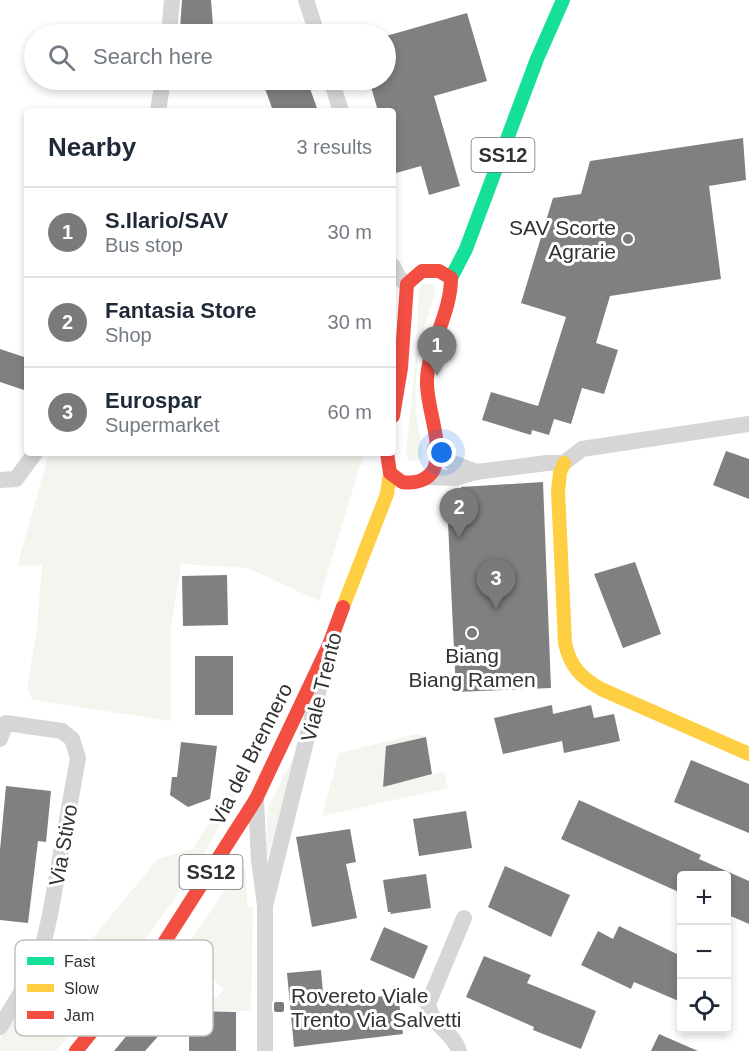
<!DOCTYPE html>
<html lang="en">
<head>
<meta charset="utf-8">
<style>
  body { margin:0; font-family:Arial,sans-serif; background:#f6f6f7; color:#1f2937 }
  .controls { position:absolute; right:18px; bottom:18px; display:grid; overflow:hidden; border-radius:6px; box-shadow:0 3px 9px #0003 }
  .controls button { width:54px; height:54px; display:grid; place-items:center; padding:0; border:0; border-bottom:2px solid #e0e1e3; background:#fff; color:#1f2937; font:30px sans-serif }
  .you { position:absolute; left:442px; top:453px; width:21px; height:21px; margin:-15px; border:4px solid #fff; border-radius:50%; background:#1a73e8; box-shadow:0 0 0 9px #1a73e833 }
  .badge { display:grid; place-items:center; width:39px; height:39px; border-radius:50%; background:#7a7a7a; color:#fff; font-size:20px; font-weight:700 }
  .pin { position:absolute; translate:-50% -50px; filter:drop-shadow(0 2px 3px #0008) }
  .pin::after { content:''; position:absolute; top:32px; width:21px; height:18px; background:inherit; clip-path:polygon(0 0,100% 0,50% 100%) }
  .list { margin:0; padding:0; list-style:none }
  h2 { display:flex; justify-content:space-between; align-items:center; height:78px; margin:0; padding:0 24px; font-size:26px }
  h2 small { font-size:20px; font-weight:400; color:#747a83 }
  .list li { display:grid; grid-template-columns:39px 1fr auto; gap:18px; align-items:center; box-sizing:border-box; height:90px; padding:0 24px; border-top:2px solid #e0e1e3 }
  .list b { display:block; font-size:22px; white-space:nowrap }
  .list p { margin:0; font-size:20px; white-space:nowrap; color:#747a83 }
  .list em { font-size:20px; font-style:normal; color:#747a83 }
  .icon { flex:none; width:33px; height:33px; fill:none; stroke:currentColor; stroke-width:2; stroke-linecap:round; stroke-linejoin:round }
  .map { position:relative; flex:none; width:749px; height:1051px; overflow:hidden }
  .search { position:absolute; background:#fff; box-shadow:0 3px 9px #0003; left:24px; top:24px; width:372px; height:66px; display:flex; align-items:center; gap:15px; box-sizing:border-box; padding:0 21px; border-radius:33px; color:#747a83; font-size:22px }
  .panel { position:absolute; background:#fff; box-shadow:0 3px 9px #0003; left:24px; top:108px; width:372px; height:348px; border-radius:6px }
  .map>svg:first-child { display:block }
</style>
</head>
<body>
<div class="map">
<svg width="749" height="1051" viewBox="0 0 749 1051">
  <rect width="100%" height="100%" fill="#fff"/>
  <g fill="#f2f6ee">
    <path d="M424,283l9,2 3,6c-15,41 -24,83 -19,127 1,13 5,25 6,37l-4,6h-10l-3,-8 9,-88 4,-76z"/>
    <polygon points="49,453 356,453 363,456 319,601 248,568 181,564 171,627 171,721 33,700 27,688 37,628 42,565 17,566"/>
    <polygon points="417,734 426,737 386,746 383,786 444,772 448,788 322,816 339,753"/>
    <polygon points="298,749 265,866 268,807"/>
    <path d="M236,781l6,2 -42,79 -26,38 -64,88 -54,63h-56c0,-26 10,-26 30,-38l128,-154 35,-10z"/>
    <polygon points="240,869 246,870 247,907 253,907 251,1011 189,1011 206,991 216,999 224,989 183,954 183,951"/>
  </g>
  <g fill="#808080">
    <polygon points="182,0 211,0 213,26 180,29"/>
    <polygon points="467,13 487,81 434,96 460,186 429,195 421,166 396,173 393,162 393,111 378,111 369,80 386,80 386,36"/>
    <polygon points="262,80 307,80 318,111 273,111"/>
    <polygon points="743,138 746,180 709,186 721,279 610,296 596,343 618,350 604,394 582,388 571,424 554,419 549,435 532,430 531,435 482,420 491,392 538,406 566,317 521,303 553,198 581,194 590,161"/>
    <polygon points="0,349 27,358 27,391 0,382"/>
    <polygon points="726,451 749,459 749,499 713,485"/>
    <polygon points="543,482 551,688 456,692 448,523 463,523 461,487"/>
    <polygon points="635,562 661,634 623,648 594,574"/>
    <polygon points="227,575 228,625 183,626 182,576"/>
    <rect x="195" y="656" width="38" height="59"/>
    <polygon points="552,705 553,714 591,705 594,718 614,714 620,741 564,753 562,741 503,754 494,718"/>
    <polygon points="426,737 432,774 383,787 386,746"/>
    <polygon points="181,742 217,746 210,799 188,807 170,795 172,777 177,777"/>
    <polygon points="691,760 749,784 749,833 674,802"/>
    <polygon points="6,786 51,791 46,842 38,841 28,923 0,920 0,850"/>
    <polygon points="579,800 701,855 699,859 749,881 749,924 726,914 726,876 681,876 681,893 561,839"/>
    <polygon points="466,811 472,848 419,856 413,819"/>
    <polygon points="350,829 356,862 346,864 357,918 312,927 296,837"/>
    <polygon points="505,866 570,895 551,937 488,907"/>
    <polygon points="426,874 431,908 390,914 391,912 388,912 383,880"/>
    <polygon points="619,926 681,956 681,1002 634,982 631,989 581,965 598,931 613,939"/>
    <polygon points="384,927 428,946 414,979 370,960"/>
    <polygon points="484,956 531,975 527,983 596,1011 581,1049 533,1030 534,1027 466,997"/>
    <polygon points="321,970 324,1004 398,994 403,1034 294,1047 287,973"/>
    <polygon points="189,1011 236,1012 236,1051 189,1051"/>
    <polygon points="142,1017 161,1033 145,1051 114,1051"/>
    <polygon points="659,1034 698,1051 651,1051"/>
  </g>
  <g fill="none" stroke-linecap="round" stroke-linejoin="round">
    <g stroke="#d6d6d6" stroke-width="16">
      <polyline points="306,0 317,34"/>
      <polyline points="169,34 172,0"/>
      <polyline points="331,80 341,111"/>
      <polyline points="158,111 163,80"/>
      <polyline points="393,266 399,278 407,284"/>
      <polyline points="435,448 453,463 476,472"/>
      <polyline points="427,477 455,478 476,472 547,463 564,463 582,449 749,424"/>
      <polyline points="0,480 16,479 35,453"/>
      <polyline points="0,739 6,723 62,731 72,739 78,758 50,915 42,950 19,996 0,1027"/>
      <polyline points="256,800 259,860 265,906 265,1051"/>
      <polyline points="265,906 320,685"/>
      <path d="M459,1051c-6,-20 -27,-24 -31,-47l36,-86"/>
    </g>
    <polyline stroke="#16e098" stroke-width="14" points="451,278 466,249 537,59 563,0"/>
    <g stroke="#ffcf43" stroke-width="14">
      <path d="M564,463l-4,10 -2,18 7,152c5,23 15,34 36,46l148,65"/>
      <polyline points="343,607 387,494 390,473"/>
    </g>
    <g stroke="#f24e42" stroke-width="14">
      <path d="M387,453l3,20 12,9c12,2 26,-1 32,-13 10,-25 -8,-62 -7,-88 1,-36 24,-67 24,-103l-12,-7h-17l-15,13 -6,84 -8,48"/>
      <polyline points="76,1051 164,943 256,799 329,645 343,607"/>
    </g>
  </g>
  <g fill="#7a7a7a" stroke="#fff" stroke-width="2">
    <circle cx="628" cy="239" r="6"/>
    <circle cx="472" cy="633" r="6"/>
    <rect x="273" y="1001" width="12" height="12" rx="3"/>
  </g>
  <g text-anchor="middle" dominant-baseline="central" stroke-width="6" stroke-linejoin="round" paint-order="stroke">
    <g fill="#fff" stroke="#707070" stroke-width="1.5">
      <rect x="471.5" y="138" width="63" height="34" rx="4.5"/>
      <rect x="179.5" y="855" width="63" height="34" rx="4.5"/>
    </g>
    <g font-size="20" font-weight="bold" fill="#323232">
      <text x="503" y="155">SS12</text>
      <text x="211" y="872">SS12</text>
    </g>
    <g font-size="21" fill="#323232" stroke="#fff" text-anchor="end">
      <text x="616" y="227">SAV Scorte<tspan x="616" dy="24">Agrarie</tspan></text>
      <text x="472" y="655" text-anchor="middle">Biang<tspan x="472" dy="24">Biang Ramen</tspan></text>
      <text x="291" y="995" text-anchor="start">Rovereto Viale<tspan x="291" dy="24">Trento Via Salvetti</tspan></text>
    </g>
    <g font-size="21" fill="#323232" stroke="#fff">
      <text transform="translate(321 687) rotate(-76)">Viale Trento</text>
      <text transform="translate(251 754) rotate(-63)">Via del Brennero</text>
      <text transform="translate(63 845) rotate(-80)">Via Stivo</text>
    </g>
  </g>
  <rect x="15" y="940" width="198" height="96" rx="9" fill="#fff" stroke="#c2c2c2" stroke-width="1.5"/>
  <rect x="27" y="957" width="27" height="8" fill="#16e098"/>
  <rect x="27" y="984" width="27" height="8" fill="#ffcf43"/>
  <rect x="27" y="1011" width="27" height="8" fill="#f24e42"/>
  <g font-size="16" fill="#323232">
    <text x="64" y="967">Fast</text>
    <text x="64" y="994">Slow</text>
    <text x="64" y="1021">Jam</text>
  </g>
</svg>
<div class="controls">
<button>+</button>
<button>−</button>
<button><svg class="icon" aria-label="locate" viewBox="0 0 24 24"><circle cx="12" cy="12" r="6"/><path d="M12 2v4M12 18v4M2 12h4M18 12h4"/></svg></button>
</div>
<div class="you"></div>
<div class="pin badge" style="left:437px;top:376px">1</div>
<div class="pin badge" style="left:459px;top:538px">2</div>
<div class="pin badge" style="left:496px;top:609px">3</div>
<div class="search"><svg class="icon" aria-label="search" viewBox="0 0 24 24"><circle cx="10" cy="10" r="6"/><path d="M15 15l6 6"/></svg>Search here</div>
<section class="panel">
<h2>Nearby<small>3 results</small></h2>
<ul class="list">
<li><span class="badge">1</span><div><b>S.Ilario/SAV</b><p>Bus stop</p></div><em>30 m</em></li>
<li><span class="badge">2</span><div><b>Fantasia Store</b><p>Shop</p></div><em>30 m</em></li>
<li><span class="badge">3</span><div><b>Eurospar</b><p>Supermarket</p></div><em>60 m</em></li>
</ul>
</section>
</div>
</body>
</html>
